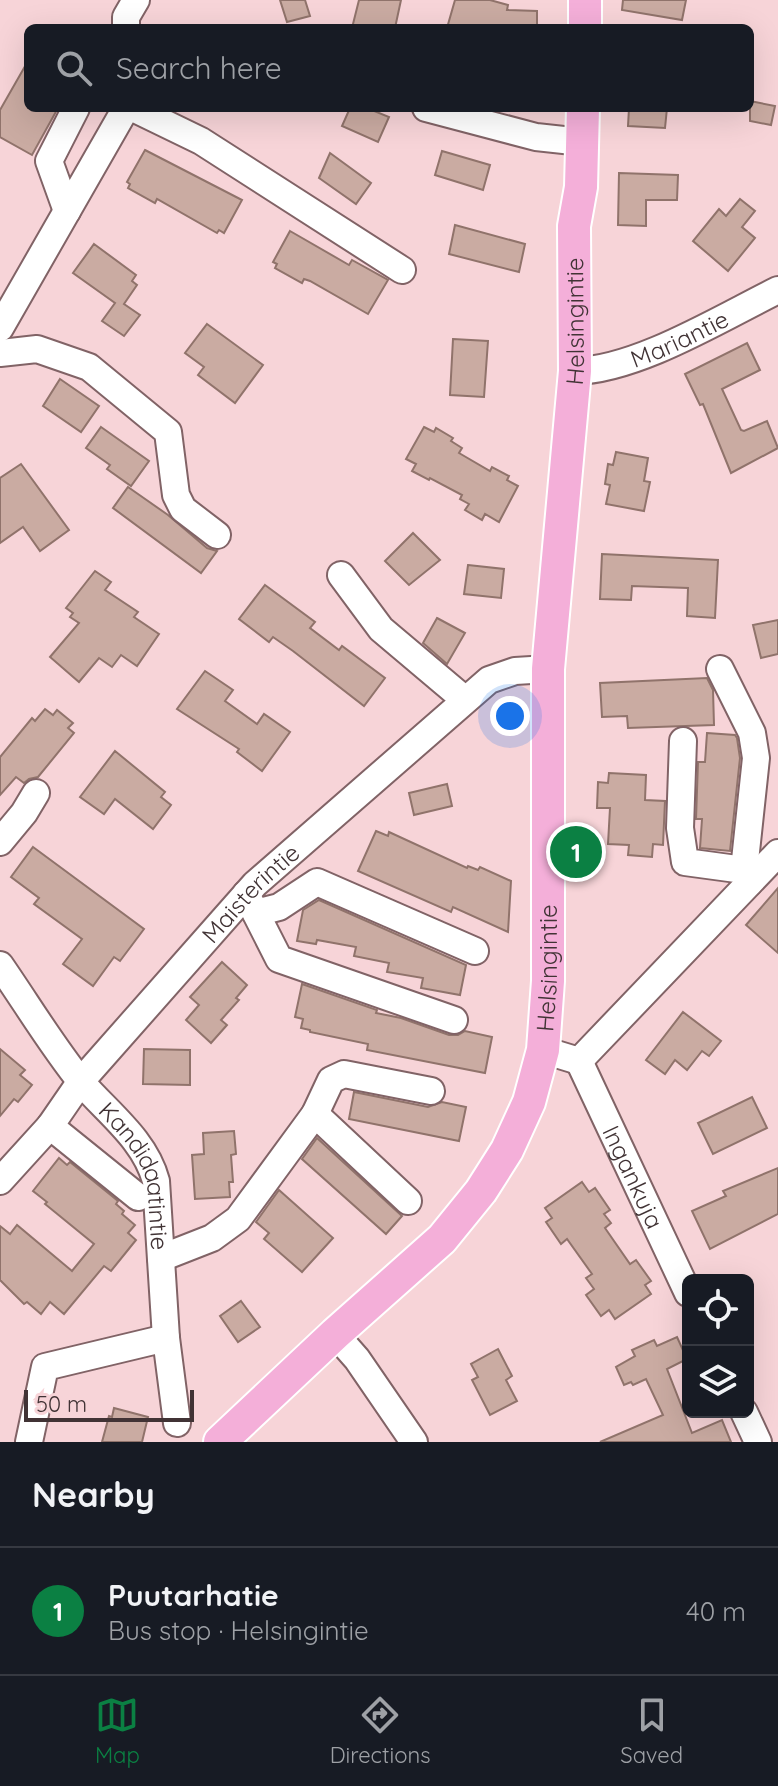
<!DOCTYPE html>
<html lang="en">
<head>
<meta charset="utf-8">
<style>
  body { margin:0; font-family:Quicksand,sans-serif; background:#242831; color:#f1f3f6 }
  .controls { position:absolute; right:24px; bottom:24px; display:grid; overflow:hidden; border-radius:12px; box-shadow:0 8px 32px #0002 }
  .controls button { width:72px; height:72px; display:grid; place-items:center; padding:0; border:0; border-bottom:2px solid #363941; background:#171b24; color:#f1f3f6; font:40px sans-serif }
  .scale { position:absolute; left:24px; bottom:20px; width:170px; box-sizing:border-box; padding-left:8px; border:4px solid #413335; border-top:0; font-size:22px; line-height:28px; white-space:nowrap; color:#413335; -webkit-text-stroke:6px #f7d4d8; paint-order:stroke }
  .you { position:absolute; left:510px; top:716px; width:28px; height:28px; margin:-20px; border:6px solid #fff; border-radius:50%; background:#1a73e8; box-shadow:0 0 0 12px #1a73e833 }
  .badge { display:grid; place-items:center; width:52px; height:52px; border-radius:50%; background:#0b8043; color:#fff; font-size:26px; font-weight:700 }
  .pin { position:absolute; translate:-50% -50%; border:4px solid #fff; box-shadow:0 2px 8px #0006 }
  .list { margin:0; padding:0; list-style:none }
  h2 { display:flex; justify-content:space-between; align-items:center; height:104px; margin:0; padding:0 32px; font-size:34px }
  h2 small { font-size:26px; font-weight:400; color:#9ea1a6 }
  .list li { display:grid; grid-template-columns:52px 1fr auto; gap:24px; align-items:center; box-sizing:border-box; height:128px; padding:0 32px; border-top:2px solid #363941 }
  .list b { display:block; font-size:30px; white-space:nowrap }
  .list p { margin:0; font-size:26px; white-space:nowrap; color:#9ea1a6 }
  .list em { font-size:26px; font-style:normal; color:#9ea1a6 }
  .icon { flex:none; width:44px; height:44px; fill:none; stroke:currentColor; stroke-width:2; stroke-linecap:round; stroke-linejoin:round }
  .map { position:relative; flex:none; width:778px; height:1442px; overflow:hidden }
  .search { position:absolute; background:#171b24; box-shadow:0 8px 32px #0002; left:24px; right:24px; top:24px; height:88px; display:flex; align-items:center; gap:20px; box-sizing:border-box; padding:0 28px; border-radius:12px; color:#9ea1a6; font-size:30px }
  .sheet { height:232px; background:#171b24 }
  nav { display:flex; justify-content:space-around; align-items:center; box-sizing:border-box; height:112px; border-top:2px solid #363941; background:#171b24; font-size:22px; color:#9ea1a6 }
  nav a { display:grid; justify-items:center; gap:4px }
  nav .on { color:#0b8043 }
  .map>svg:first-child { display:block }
</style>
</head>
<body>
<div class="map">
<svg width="778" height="1442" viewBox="0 0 778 1442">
  <rect width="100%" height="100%" fill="#f7d4d8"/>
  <g fill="#caaba2" stroke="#90736b" stroke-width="2">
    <polygon points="280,0 305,0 310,16 287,22"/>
    <polygon points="359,0 401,0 395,28 352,28"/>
    <polygon points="455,0 490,0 508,5 507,10 537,11 537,28 447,28"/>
    <polygon points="623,0 686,0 682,20 622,10"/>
    <polygon points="28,61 28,108 58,108 32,155 0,137 0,110"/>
    <polygon points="750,101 775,106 771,125 750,121"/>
    <polygon points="350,108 367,108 389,117 378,142 342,126"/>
    <polygon points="629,108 667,108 665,128 628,126"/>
    <polygon points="145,150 242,200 224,233 219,230 217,233 157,199 155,203 128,188 130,184 127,182"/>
    <polygon points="442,151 490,165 483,190 435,175"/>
    <polygon points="330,153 371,183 356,204 319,178"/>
    <polygon points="619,173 678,175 677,200 646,200 646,226 618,225"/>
    <polygon points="740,199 755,211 742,227 755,238 728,271 693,241 719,209 726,216"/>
    <polygon points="455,225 525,244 519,272 449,254"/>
    <polygon points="290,231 349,265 352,260 388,280 368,314 310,281 304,279 302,283 275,268 277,264 273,262"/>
    <polygon points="94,244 136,275 132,281 137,285 124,304 140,315 124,336 102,321 115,303 73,273"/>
    <polygon points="207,324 263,365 235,403 198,375 204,367 185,353"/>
    <polygon points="453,339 488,341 484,397 450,395"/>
    <polygon points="747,343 760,370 722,389 741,430 744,431 767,421 778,448 731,473 703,404 700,405 685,374"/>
    <polygon points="60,379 99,406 81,432 43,406"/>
    <polygon points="101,427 149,461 131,486 107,469 110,465 86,448"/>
    <polygon points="424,427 434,432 436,428 453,438 451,441 462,448 459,453 490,471 492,467 509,476 507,480 518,486 499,522 485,514 482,520 465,510 469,504 460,499 462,495 430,478 429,480 412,471 416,464 406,459"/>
    <polygon points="616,452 648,458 644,481 650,482 644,511 606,504 610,485 605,484 608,464 613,465"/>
    <polygon points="21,464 69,530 40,551 23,527 0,543 0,478"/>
    <polygon points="128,487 168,515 207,548 217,551 201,573 113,508"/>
    <polygon points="413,533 440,560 409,585 385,561"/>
    <polygon points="602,554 718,560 715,618 687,616 688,588 632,586 631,600 600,599"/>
    <polygon points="468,565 504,569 501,598 464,594"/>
    <polygon points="95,571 111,582 105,590 138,612 134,617 159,634 137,666 121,655 112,667 99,658 79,682 50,657 79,623 70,617 73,613 66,608"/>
    <polygon points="265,585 315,622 310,628 339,650 342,646 385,678 364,706 293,651 273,637 269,642 239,619"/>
    <polygon points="437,618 465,633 447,664 423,643"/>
    <polygon points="778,620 778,654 761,658 753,625"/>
    <polygon points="205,671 233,690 225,701 257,724 264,714 290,732 262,771 237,752 239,749 177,709"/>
    <polygon points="707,678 713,690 714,725 628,728 627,716 602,717 600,683"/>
    <polygon points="45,709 53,715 57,710 73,723 68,728 74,733 38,777 29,779 24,783 16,777 0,795 0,757 32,718 35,721"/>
    <polygon points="707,733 735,735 737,738 740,758 730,851 700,848 702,819 696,819 698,762 705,762"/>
    <polygon points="115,751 165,792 161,797 171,805 153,829 115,799 104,814 80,797"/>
    <polygon points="609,773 646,775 645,800 665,801 663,845 653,844 652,857 628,855 629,845 608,844 610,808 597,808 598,782 608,783"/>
    <polygon points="447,784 452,806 414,815 409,793"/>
    <polygon points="376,831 388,836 389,832 467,868 468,866 478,870 480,867 511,881 508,932 453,907 451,912 358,871"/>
    <polygon points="33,847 144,929 120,961 114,957 93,986 63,964 82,939 34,904 39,898 11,877"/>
    <polygon points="778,888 778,953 746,925"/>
    <polygon points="319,900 466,965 460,995 421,988 423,978 387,972 389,963 354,956 356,947 317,940 316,944 297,941 303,910"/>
    <polygon points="222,962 247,985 236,998 239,1000 221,1020 227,1025 211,1043 186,1020 199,1005 190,997"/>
    <polygon points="302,984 377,1010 376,1013 401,1018 449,1035 458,1035 465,1031 492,1037 485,1073 367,1050 368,1044 310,1032 310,1030 301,1028 303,1019 295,1017"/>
    <polygon points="683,1012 721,1041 709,1056 702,1051 687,1070 675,1060 665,1074 646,1060"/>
    <polygon points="0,1049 25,1070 20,1075 32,1085 18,1102 14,1099 0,1116"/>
    <polygon points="144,1049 190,1050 190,1085 143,1084"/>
    <polygon points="354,1092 428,1107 442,1102 466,1107 459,1141 349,1119"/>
    <polygon points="752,1097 767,1128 713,1154 698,1123"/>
    <polygon points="234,1131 236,1154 231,1155 233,1182 229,1182 230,1197 195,1199 192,1155 204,1154 203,1133"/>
    <polygon points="317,1138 402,1216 386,1234 302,1159"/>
    <polygon points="59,1158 67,1165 70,1162 118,1201 116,1204 124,1211 122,1214 135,1225 128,1233 136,1240 111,1271 104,1266 64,1314 50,1302 41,1314 27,1302 24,1304 0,1280 0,1226 10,1234 17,1225 72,1271 94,1244 45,1204 47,1202 33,1191"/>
    <polygon points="778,1168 778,1214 710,1249 692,1211 726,1196 723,1191"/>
    <polygon points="582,1182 589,1192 595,1188 610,1210 604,1214 611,1223 605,1228 630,1264 636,1260 651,1281 645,1285 651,1294 615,1319 609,1310 601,1316 586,1295 594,1289 586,1278 592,1274 567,1239 561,1244 546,1222 552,1218 545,1208"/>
    <polygon points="279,1190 333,1238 302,1272 264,1239 269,1233 256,1222"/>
    <polygon points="241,1301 260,1327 238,1342 220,1316"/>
    <polygon points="677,1337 687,1359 667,1369 692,1433 722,1420 731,1442 600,1442 663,1415 646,1379 633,1385 631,1382 624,1385 616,1367 635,1356 632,1350 654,1340 657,1346"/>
    <polygon points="498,1349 512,1376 506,1380 517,1401 490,1415 472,1380 478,1377 471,1364"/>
    <polygon points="114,1408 148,1417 142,1442 102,1442 109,1416 112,1417"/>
  </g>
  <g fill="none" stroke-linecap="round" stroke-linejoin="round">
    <g stroke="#816366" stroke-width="30">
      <g id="minor">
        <polyline points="126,28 126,17 136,0"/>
        <polyline points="133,108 201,141 402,270"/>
        <polyline points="426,108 536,137 582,142"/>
        <polyline points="67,211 49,161 76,108"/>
        <polyline points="0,328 126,108"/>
        <polyline points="0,353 37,349 89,367 168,432 176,495 183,509 217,535"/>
        <path id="s1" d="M575,371c62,-1 146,-53 203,-81"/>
        <polyline points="341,575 381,629 464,699"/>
        <polyline points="720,669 752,733 756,758 744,870 749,883"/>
        <polyline points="683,741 680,828 685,862 744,870"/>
        <polyline points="0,842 24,813 36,793"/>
        <polyline points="246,894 279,959 454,1020"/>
        <polyline points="256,913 279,907 317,882 475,951"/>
        <path id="s2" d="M0,965c27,39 52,81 82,118 27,31 63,57 74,98l10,157 11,85"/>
        <polyline points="543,1050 579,1061 778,853"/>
        <path id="s3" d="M579,1061l109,232"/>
        <polyline points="315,1114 408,1201"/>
        <polyline points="50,1126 138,1197"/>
        <path id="s4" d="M0,1181l50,-55 31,-45 174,-197 234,-204 26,-9 33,-2"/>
        <polyline points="161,1258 212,1238 238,1219 315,1114 331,1080 344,1074 431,1091"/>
        <polyline points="335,1334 357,1359 414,1442"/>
        <polyline points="744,1412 758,1442"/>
        <polyline points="29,1442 45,1367 166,1338"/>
      </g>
    </g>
    <g stroke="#fff" stroke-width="36">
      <g id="major">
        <polyline points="585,28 585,0"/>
        <path id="s5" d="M220,1442l115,-108 107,-95 39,-48 26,-41 22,-48 14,-52 5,-69v-312l27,-298 -1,-145 7,-39 2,-79"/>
      </g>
    </g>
    <use href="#minor" stroke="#fff" stroke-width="26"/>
    <use href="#major" stroke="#f4afd9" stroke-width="32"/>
  </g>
  <g text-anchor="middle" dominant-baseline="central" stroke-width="8" stroke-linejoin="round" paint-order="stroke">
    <g font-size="24" fill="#413335" stroke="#f7d4d8">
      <text stroke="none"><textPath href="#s5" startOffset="1248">Helsingintie</textPath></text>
      <text stroke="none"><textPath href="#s1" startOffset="110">Mariantie</textPath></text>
      <text stroke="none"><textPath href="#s4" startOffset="382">Maisterintie</textPath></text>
      <text stroke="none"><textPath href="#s5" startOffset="600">Helsingintie</textPath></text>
      <text stroke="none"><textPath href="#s3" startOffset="128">Ingankuja</textPath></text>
      <text stroke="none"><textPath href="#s2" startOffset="256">Kandidaatintie</textPath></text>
    </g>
  </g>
</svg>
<div class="controls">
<button><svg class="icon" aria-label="locate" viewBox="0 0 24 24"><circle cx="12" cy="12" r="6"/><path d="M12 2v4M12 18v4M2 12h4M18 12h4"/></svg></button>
<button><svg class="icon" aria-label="layers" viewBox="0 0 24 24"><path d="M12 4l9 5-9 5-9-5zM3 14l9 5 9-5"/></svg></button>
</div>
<div class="scale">50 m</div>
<div class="you"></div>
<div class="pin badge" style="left:576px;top:852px">1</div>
<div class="search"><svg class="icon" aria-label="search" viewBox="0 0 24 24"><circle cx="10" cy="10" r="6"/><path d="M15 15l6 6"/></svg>Search here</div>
</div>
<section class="sheet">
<h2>Nearby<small></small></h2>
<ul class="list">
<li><span class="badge">1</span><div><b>Puutarhatie</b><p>Bus stop · Helsingintie</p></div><em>40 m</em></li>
</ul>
</section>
<nav>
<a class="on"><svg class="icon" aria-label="map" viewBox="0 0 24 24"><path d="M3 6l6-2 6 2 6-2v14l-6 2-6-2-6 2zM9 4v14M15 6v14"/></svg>Map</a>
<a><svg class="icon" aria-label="directions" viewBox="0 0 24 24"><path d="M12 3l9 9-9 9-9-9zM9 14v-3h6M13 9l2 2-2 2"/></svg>Directions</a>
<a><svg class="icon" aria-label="saved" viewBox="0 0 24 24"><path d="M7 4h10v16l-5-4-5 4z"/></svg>Saved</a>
</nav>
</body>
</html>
